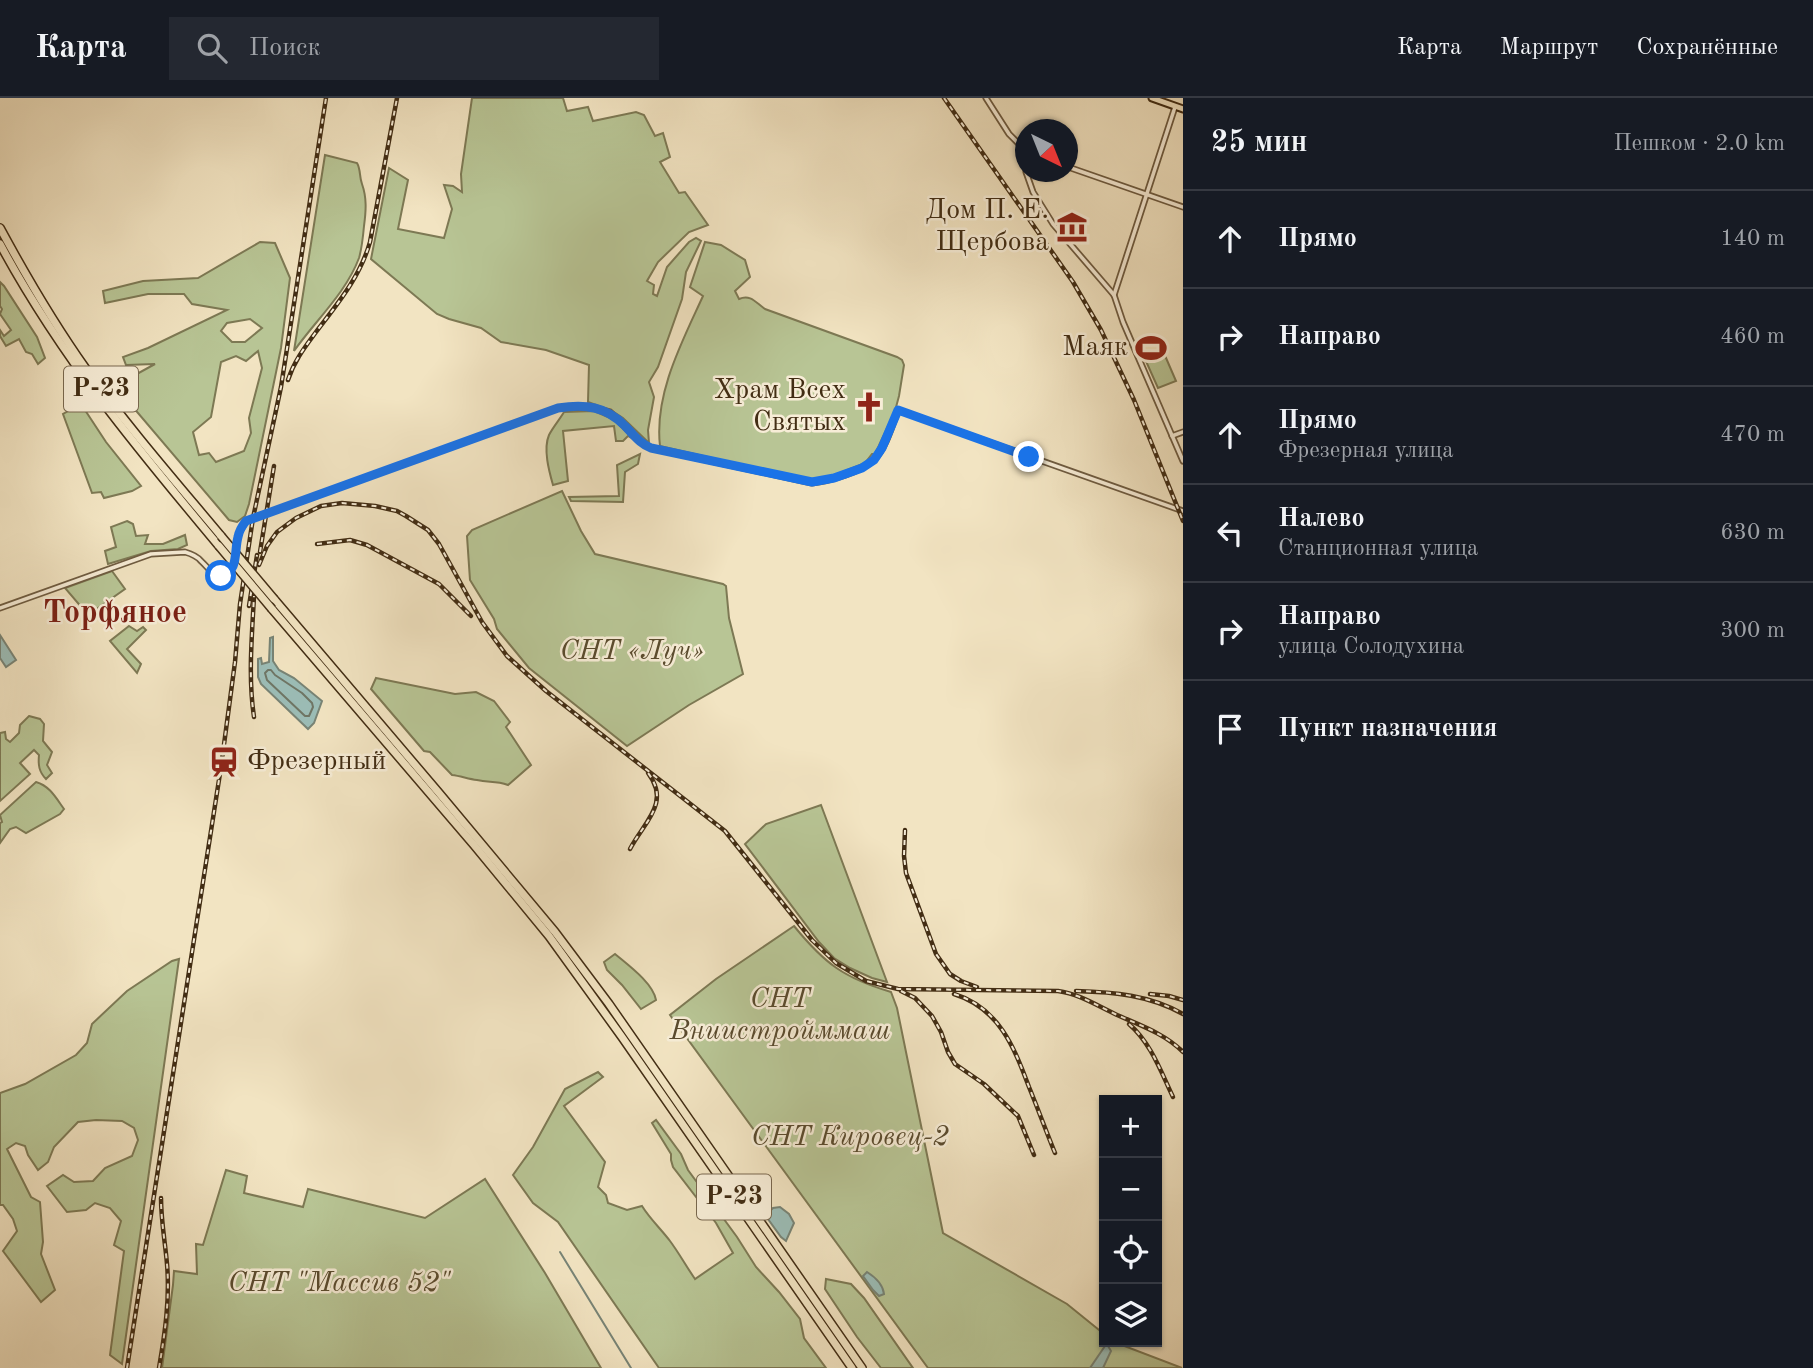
<!DOCTYPE html>
<html lang="ru">
<head>
<meta charset="utf-8">
<style>
  body { margin:0; font-family:"Old Standard TT",serif; background:#242831; color:#f1f3f6 }
  .controls { position:absolute; right:21px; bottom:21px; display:grid; overflow:hidden; border-radius:0px; box-shadow:0 2px 5px #0004 }
  .controls button { width:63px; height:63px; display:grid; place-items:center; padding:0; border:0; border-bottom:2px solid #363941; background:#171b24; color:#f1f3f6; font:35px sans-serif }
  .compass { position:absolute; left:1015px; top:21px; width:63px; height:63px; border-radius:50%; background:#171b24; box-shadow:0 2px 5px #0004; rotate:137deg }
  .stop { position:absolute; width:21px; height:21px; margin:-16px; border:5px solid #1a73e8; border-radius:50%; background:#fff }
  .stop.end { background:#1a73e8; border-color:#fff; box-shadow:0 2px 7px #0008 }
  .list { margin:0; padding:0; list-style:none }
  h2 { display:flex; justify-content:space-between; align-items:center; height:91px; margin:0; padding:0 28px; font-size:30px }
  h2 small { font-size:23px; font-weight:400; color:#9ea1a6 }
  .list li { display:grid; grid-template-columns:46px 1fr auto; gap:21px; align-items:center; box-sizing:border-box; height:98px; padding:0 28px; border-top:2px solid #363941 }
  .list b { display:block; font-size:26px; white-space:nowrap }
  .list p { margin:0; font-size:23px; white-space:nowrap; color:#9ea1a6 }
  .list em { font-size:23px; font-style:normal; color:#9ea1a6 }
  .icon { flex:none; width:38px; height:38px; fill:none; stroke:currentColor; stroke-width:2; stroke-linecap:round; stroke-linejoin:round }
  .map { position:relative; flex:none; width:1183px; height:1270px; overflow:hidden }
  header { display:flex; align-items:center; gap:42px; box-sizing:border-box; height:98px; padding:0 35px; background:#171b24; border-bottom:2px solid #363941 }
  header strong { font-size:33px }
  nav { display:flex; gap:38px; margin-inline-start:auto; font-size:24px }
  .search { width:490px; height:63px; background:#242831; display:flex; align-items:center; gap:18px; box-sizing:border-box; padding:0 24px; border-radius:0px; color:#9ea1a6; font-size:26px }
  main { display:flex }
  aside { flex:1; background:#171b24 }
  .map>svg:first-child { display:block }
</style>
</head>
<body>
<header>
<strong>Карта</strong>
<div class="search"><svg class="icon" aria-label="search" viewBox="0 0 24 24"><circle cx="10" cy="10" r="6"/><path d="M15 15l6 6"/></svg>Поиск</div>
<nav><a>Карта</a><a>Маршрут</a><a>Сохранённые</a></nav>
</header>
<main>
<div class="map">
<svg width="1183" height="1270" viewBox="0 0 1183 1270">
  <rect width="100%" height="100%" fill="#f2e4c2"/>
  <filter id="stains"><feTurbulence type="fractalNoise" baseFrequency=".00286" numOctaves="4"/><feColorMatrix values="0 0 0 0 .2 0 0 0 0 .09 0 0 0 0 .02 0 0 0 .5 -.17"/></filter>
  <radialGradient id="worn" r=".72"><stop offset=".6" stop-color="#630" stop-opacity="0"/><stop offset="1" stop-color="#630" stop-opacity=".3"/></radialGradient>
  <g fill="#b8c595" stroke="#7d7954" stroke-width="2" fill-rule="evenodd">
    <polygon points="472,0 563,0 567,13 588,9 593,23 636,14 644,17 655,38 663,35 670,59 660,64 679,95 685,94 708,127 689,134 658,164 647,183 654,187 653,196 657,198 667,169 689,144 696,140 701,143 686,174 682,201 658,269 649,284 654,299 648,332 649,345 623,320 612,313 588,304 589,267 546,252 501,244 481,230 449,221 437,216 371,161 389,70 408,82 398,131 444,140 452,111 444,87 453,88 462,94 461,76"/>
    <path d="M325,57l32,8c4,7 2,13 5,21 5,14 4,27 2,42 -1,11 -2,22 -5,32 -13,35 -44,63 -65,93z"/>
    <path d="M260,144l15,1 15,35 -9,70 -32,156 -4,12 -8,6 -8,-2 -114,-134 40,-22 -29,1 -3,-8 25,-9 79,-38 -35,-6 -8,-10h-36l-43,9 -2,-12 40,-10 55,-3zM250,221l12,9 -17,14h-13l-11,-11 6,-8zM258,253l4,17 -13,50 2,15 -7,18 -28,11 -7,-9 -10,2 -6,-23 18,-15 10,-55 15,-6 10,5z"/>
    <path d="M705,144l16,3 24,15 5,17 -15,14 4,8c12,-5 17,4 26,10l132,48 5,3 2,5 -5,31 -4,15 -20,43h-3l-7,9 -35,14 -23,3 -147,-34c-6,-52 22,-104 43,-150l-13,-9z"/>
    <polygon points="0,184 4,188 37,239 45,260 38,266 32,256 26,254 19,241 6,248 0,238 0,232 4,238 11,232 0,216 2,211 0,208"/>
    <polygon points="1163,253 1176,283 1158,290 1145,261"/>
    <polygon points="81,306 106,344 141,388 132,393 104,400 101,394 92,395 63,316"/>
    <path d="M594,313l21,9 20,20 -7,-4 -5,5h-7l-2,-15 -51,5 5,50 -15,4c-4,-14 -10,-36 -4,-50 4,-8 11,-16 15,-23z"/>
    <polygon points="640,356 638,366 625,374 623,404 571,403 569,399 619,398 617,367"/>
    <polygon points="562,393 581,433 595,456 723,486 726,488 729,520 743,576 689,607 627,648 529,570 497,531 494,521 470,482 467,438 472,432"/>
    <polygon points="127,423 133,426 136,438 148,437 145,446 163,446 185,437 187,447 178,451 151,453 108,466 105,453 116,449 111,429"/>
    <polygon points="112,473 125,491 88,517 65,490"/>
    <polygon points="129,528 137,533 143,529 146,532 127,551 141,566 137,575 110,543"/>
    <path d="M376,580l79,16 21,-2 18,9 16,21 -4,5 25,38 -23,20c-13,-5 -19,-2 -31,-5 -9,-1 -16,-4 -25,-5l-22,-23 -6,-1 -53,-62z"/>
    <path d="M29,618l11,3 4,5 -1,17 9,11 -5,13 5,8 -6,6c-7,-7 -8,-14 -7,-24l-5,-5 -14,13 10,11 -30,27v-68l5,-1 1,7 4,3 9,-9 1,-8z"/>
    <path d="M36,684c14,4 20,16 28,27l-4,5 -34,19 -10,-6 -6,2 -10,14v-20l2,-1 -2,-7z"/>
    <polygon points="821,707 887,884 872,880 850,870 834,860 819,844 745,746 766,726"/>
    <path d="M794,828c31,38 50,52 97,66l6,16 46,225 124,71 37,30v8h10l68,26h-254l-258,-353 46,-36z"/>
    <path d="M615,856c13,11 38,29 41,46l-15,9 -19,-24 -15,-15 -3,-8z"/>
    <polygon points="179,861 122,1266 110,1257 124,1153 114,1147 121,1123 110,1110 95,1105 86,1112 67,1114 47,1088 63,1077 74,1084 93,1083 105,1070 132,1058 138,1042 134,1030 122,1023 96,1022 78,1024 54,1049 48,1064 38,1072 28,1057 25,1048 16,1045 7,1051 31,1099 40,1104 43,1144 41,1156 55,1192 41,1204 3,1153 17,1133 13,1121 3,1107 0,1107 0,995 25,986 76,957 87,945 92,926 127,893 172,863"/>
    <path d="M598,974l5,5 -39,29 41,56 -7,25 8,8 2,8 19,7 15,-4c8,13 19,23 28,35 9,12 16,25 25,38l38,-26 -17,-30 -43,-56 -2,-7v-6l-19,-31 4,-3 25,34 7,16 49,67 19,30 23,25 21,27 4,19 22,30h-167l-101,-146 -25,-19 -20,-28 20,-28 32,-58z"/>
    <polygon points="226,1072 247,1078 244,1095 303,1109 308,1091 425,1120 485,1081 545,1175 601,1270 162,1270 173,1187 174,1173 197,1176 196,1146 203,1147"/>
    <polygon points="826,1181 851,1186 864,1200 913,1270 881,1270 857,1239 825,1191"/>
  </g>
  <g fill="#9cbeb8" stroke="#788476" stroke-width="2">
    <polygon points="0,537 16,562 6,569 0,560"/>
    <polygon points="273,539 273,563 279,572 294,580 322,603 314,625 308,631 261,586 258,579 258,561 261,560 262,566 269,564 270,540"/>
    <polygon points="763,1105 767,1107 770,1113 773,1110 780,1109 789,1116 794,1125 786,1143 781,1139 760,1110 759,1108"/>
    <path d="M867,1174c8,5 16,13 17,22l-5,2 -6,-6 -10,-14z"/>
    <polygon points="1105,1248 1108,1248 1111,1253 1103,1270 1090,1270"/>
  </g>
  <g fill="none" stroke-linecap="round" stroke-linejoin="round">
    <polygon stroke="#6f7666" stroke-width="2" points="268,572 271,572 275,577 302,595 312,605 313,609 309,618 305,618 267,582 265,575"/>
    <polyline stroke="#788476" stroke-width="2" points="560,1154 631,1270"/>
    <g stroke="#6e5b40" stroke-width="7">
      <g id="minor">
        <polyline points="986,0 1009,36 1026,53"/>
        <polyline points="1026,57 1026,71"/>
        <polyline points="1068,69 1183,109"/>
        <polyline points="1026,74 1033,94 1053,126 1114,197 1123,224 1183,363"/>
        <polyline points="1114,197 1175,9"/>
        <polyline points="1172,338 1183,334"/>
        <path d="M235,454l4,-19 7,-12 312,-113 32,-1 20,5 29,29 12,7 161,35c18,-2 49,-11 62,-23 12,-12 18,-34 24,-50l285,101"/>
        <path d="M0,510l151,-54 34,-2c7,2 12,4 16,9 12,11 17,25 32,6"/>
      </g>
    </g>
    <g stroke="#422d14" stroke-width="9">
      <polyline id="major" points="1152,0 1183,11"/>
    </g>
    <g stroke="#422d14" stroke-width="10">
      <g id="highway">
        <path d="M0,130c26,48 54,96 86,141 42,58 89,112 135,167"/>
        <path d="M0,146c61,113 137,204 219,302"/>
        <polyline points="274,501 439,695 555,834 609,906 862,1270"/>
        <polyline points="272,511 474,747 549,838 622,939 852,1270"/>
      </g>
    </g>
    <use href="#minor" stroke="#f7edd7" stroke-width="3.5"/>
    <use href="#major" stroke="#f2e4c2" stroke-width="5"/>
    <use href="#highway" stroke="#f2e4c2" stroke-width="7"/>
    <g stroke="#422d14" stroke-width="4.5">
      <g id="rail">
        <polyline points="944,0 1073,184 1101,232 1134,302 1183,423"/>
        <path d="M288,282c6,-19 17,-33 28,-48 22,-29 44,-55 54,-90l27,-144"/>
        <polyline points="317,446 350,442 367,447 439,486 471,518"/>
        <polyline points="260,454 274,368"/>
        <path d="M259,467l8,-19 10,-14 19,-14 25,-12 21,-3 33,3 22,5 9,5 22,14 11,14 43,78 25,34 39,35 179,140 87,109 24,23 30,18 32,8 160,2c21,3 38,14 57,23 24,11 49,19 68,38"/>
        <polyline points="249,508 257,457"/>
        <path d="M254,619c-6,-40 -2,-81 0,-121"/>
        <polyline points="905,732 904,758 906,775 936,856 950,876 961,883 977,889"/>
        <path d="M630,751c14,-27 41,-46 18,-76"/>
        <polyline points="901,893 915,900 932,918 941,934 948,954 955,966 984,986 1018,1018 1034,1057"/>
        <path d="M1076,893c38,1 73,4 107,23"/>
        <path d="M954,896c45,14 60,53 75,93 9,22 17,44 26,66"/>
        <polyline points="1150,896 1169,898 1183,902"/>
        <path d="M1129,926c22,19 32,48 44,73"/>
        <polyline points="127,1270 221,669 235,564 240,506 253,420 281,289 326,0"/>
        <path d="M159,1270c6,-35 11,-69 8,-104 -2,-23 -6,-43 -6,-66"/>
      </g>
    </g>
    <use href="#rail" stroke="#f7edd7" stroke-width="2" stroke-dasharray="5" stroke-linecap="butt"/>
    <g stroke="#422d14" stroke-width="10" stroke-linecap="butt">
      <g id="highway-bridge">
        <polyline points="221,438 274,501"/>
        <polyline points="219,448 272,511"/>
      </g>
    </g>
    <use href="#highway-bridge" stroke="#f2e4c2" stroke-width="7"/>
  </g>
  <g fill="none" stroke-linecap="round" stroke-linejoin="round">
    <path stroke="#1a73e8" stroke-width="9" d="M221,478c18,-4 13,-25 17,-39 1,-6 4,-11 8,-16l312,-113c27,-4 48,-2 67,18 9,9 15,18 26,22l161,34 22,-4 28,-10 12,-8 8,-12 16,-38 131,47"/>
  </g>
  <defs>
    <g id="museum-bare" transform="scale(2.415)"><path d="M0-6L6-3V-2H-6V-3ZM-5-1h2V3h-2ZM-1-1h2V3h-2ZM3-1h2V3H3ZM-6 4H6V6H-6Z" fill="#8f2418" stroke="#f7edd7" stroke-width="2.5" paint-order="stroke"/></g>
    <g id="stadium-bare" transform="scale(2.415)"><path d="M0-5a6.5 5 0 1 0 0 10a6.5 5 0 1 0 0-10ZM-3.5-1.8h7v3.6h-7Z" fill="#8f2418" stroke="#f7edd7" stroke-width="2.5" paint-order="stroke"/></g>
    <g id="church-bare" transform="scale(2.415)"><path d="M-1.2-6h2.4v3.5h3.3v2.4h-3.3V6h-2.4V-.1h-3.3v-2.4h3.3Z" fill="#8f2418" stroke="#f7edd7" stroke-width="2.5" paint-order="stroke"/></g>
    <g id="station-bare" transform="scale(2.415)"><path d="M-3-6H3Q5-6 5-4V2Q5 4 3 4L4.5 6H3L1.5 4h-3L-3 6H-4.5L-3 4Q-5 4-5 2V-4Q-5-6-3-6ZM-3.5-4v3h7v-3ZM-3.5 1v1.5H-2V1ZM2 1v1.5H3.5V1Z" fill="#8f2418" stroke="#f7edd7" stroke-width="2.5" paint-order="stroke"/></g>
  </defs>
  <g fill-rule="evenodd">
    <use href="#museum-bare" x="1072" y="129"/>
    <use href="#stadium-bare" x="1151" y="250"/>
    <use href="#church-bare" x="869" y="309"/>
    <use href="#station-bare" x="224" y="664"/>
  </g>
  <g text-anchor="middle" dominant-baseline="central" stroke-width="5" stroke-linejoin="round" paint-order="stroke">
    <g fill="#f7edd7" stroke="#78674e" stroke-width="2">
      <rect x="64" y="268.5" width="74" height="45" rx="5"/>
      <rect x="697" y="1076.5" width="74" height="45" rx="5"/>
    </g>
    <g font-size="26" font-weight="bold" fill="#422d14">
      <text x="101" y="291">Р-23</text>
      <text x="734" y="1099">Р-23</text>
    </g>
    <g font-size="28" fill="#422d14" stroke="#f7edd7" text-anchor="end">
      <text x="1049" y="113">Дом П. Е.<tspan x="1049" dy="32">Щербова</tspan></text>
      <text x="1128" y="250">Маяк</text>
      <text x="846" y="293">Храм Всех<tspan x="846" dy="32">Святых</tspan></text>
      <text x="247" y="664" text-anchor="start">Фрезерный</text>
    </g>
    <g font-size="28" font-style="italic" fill="#5a4b2e" stroke="#f7edd7">
      <text x="632" y="554">СНТ «Луч»</text>
      <text x="780" y="902">СНТ<tspan x="780" dy="32">Вниистройммаш</tspan></text>
      <text x="850" y="1040">СНТ Кировец-2</text>
      <text x="339" y="1186">СНТ "Массив 52"</text>
    </g>
    <g font-size="32" font-weight="bold" fill="#7a1f14" stroke="#f7edd7">
      <text x="115" y="516">Торфяное</text>
    </g>
  </g>
  <rect width="100%" height="100%" filter="url(#stains)"/>
  <rect width="100%" height="100%" fill="url(#worn)"/>
</svg>
<div class="controls">
<button>+</button>
<button>−</button>
<button><svg class="icon" aria-label="locate" viewBox="0 0 24 24"><circle cx="12" cy="12" r="6"/><path d="M12 2v4M12 18v4M2 12h4M18 12h4"/></svg></button>
<button><svg class="icon" aria-label="layers" viewBox="0 0 24 24"><path d="M12 4l9 5-9 5-9-5zM3 14l9 5 9-5"/></svg></button>
</div>
<svg class="compass" viewBox="-18 -18 36 36"><path d="M0-13l5 13h-10z" fill="#e53935"/><path d="M0 13l5-13h-10z" fill="#9ea1a6"/></svg>
<div class="stop" style="left:221px;top:478px"></div>
<div class="stop end" style="left:1029px;top:359px"></div>
</div>
<aside>
<h2>25 мин<small>Пешком · 2.0 km</small></h2>
<ul class="list">
<li><svg class="icon" aria-label="ahead" viewBox="0 0 24 24"><path d="M12 20V5M6 11l6-6 6 6"/></svg><div><b>Прямо</b></div><em>140 m</em></li>
<li><svg class="icon" aria-label="right" viewBox="0 0 24 24"><path d="M7 20v-9h11M14 6l5 5-5 5"/></svg><div><b>Направо</b></div><em>460 m</em></li>
<li><svg class="icon" aria-label="ahead" viewBox="0 0 24 24"><path d="M12 20V5M6 11l6-6 6 6"/></svg><div><b>Прямо</b><p>Фрезерная улица</p></div><em>470 m</em></li>
<li><svg class="icon" aria-label="left" viewBox="0 0 24 24"><path d="M17 20v-9H6M10 6l-5 5 5 5"/></svg><div><b>Налево</b><p>Станционная улица</p></div><em>630 m</em></li>
<li><svg class="icon" aria-label="right" viewBox="0 0 24 24"><path d="M7 20v-9h11M14 6l5 5-5 5"/></svg><div><b>Направо</b><p>улица Солодухина</p></div><em>300 m</em></li>
<li><svg class="icon" aria-label="arrive" viewBox="0 0 24 24"><path d="M6 21V4h12l-3 4 3 4H6"/></svg><div><b>Пункт назначения</b></div></li>
</ul>
</aside>
</main>
</body>
</html>
